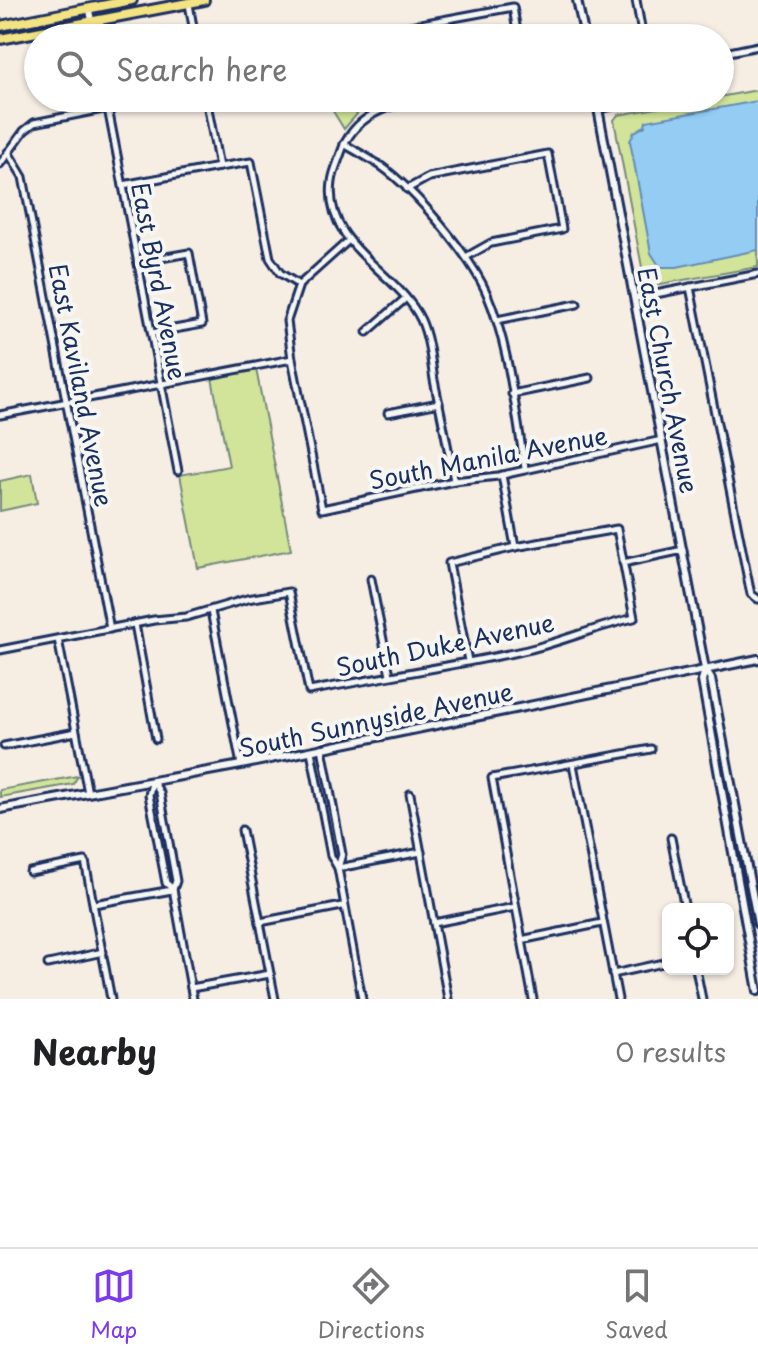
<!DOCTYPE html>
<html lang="en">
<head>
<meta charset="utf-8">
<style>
  body { margin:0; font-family:"Playpen Sans",sans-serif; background:#f6f6f6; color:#202124 }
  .controls { position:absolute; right:24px; bottom:24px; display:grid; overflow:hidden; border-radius:12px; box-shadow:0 2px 6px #0004 }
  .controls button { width:72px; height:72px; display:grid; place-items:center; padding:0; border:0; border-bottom:2px solid #e0e0e0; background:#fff; color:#202124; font:40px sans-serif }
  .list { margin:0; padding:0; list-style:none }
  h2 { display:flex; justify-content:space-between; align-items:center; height:104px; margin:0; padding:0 32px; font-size:34px }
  h2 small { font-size:26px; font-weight:400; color:#757577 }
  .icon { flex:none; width:44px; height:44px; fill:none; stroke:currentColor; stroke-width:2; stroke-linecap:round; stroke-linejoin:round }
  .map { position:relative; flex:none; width:758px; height:999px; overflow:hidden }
  .search { position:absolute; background:#fff; box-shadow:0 2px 6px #0004; left:24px; right:24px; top:24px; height:88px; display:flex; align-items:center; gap:20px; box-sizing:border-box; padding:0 28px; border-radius:44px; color:#757577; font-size:30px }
  .sheet { height:248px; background:#fff }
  nav { display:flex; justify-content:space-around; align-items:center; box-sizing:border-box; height:112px; border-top:2px solid #e0e0e0; background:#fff; font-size:22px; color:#757577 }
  nav a { display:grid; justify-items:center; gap:4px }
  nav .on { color:#7c3aed }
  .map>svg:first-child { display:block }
</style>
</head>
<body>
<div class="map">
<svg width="758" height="999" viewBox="0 0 758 999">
  <rect width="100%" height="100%" fill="#f6ede3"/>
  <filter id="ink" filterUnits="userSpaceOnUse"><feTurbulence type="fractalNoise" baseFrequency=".0125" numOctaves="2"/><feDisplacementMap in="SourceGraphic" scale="16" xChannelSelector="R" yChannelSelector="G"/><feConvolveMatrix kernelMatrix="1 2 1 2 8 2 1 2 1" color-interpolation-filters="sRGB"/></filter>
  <g filter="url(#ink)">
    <g fill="#d1e499" stroke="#768a7c" stroke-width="2">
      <polygon points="758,90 758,267 649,286 645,283 614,120 618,115"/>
      <polygon points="329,98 363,98 365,105 344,129 331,108"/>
      <polygon points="256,369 291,550 198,568 180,475 229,466 212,378"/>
      <polygon points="32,474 37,503 0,511 0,481"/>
      <polygon points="78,776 73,784 0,797 0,790"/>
    </g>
    <polygon fill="#94ccf3" stroke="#648db7" stroke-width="2" points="758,101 758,250 677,267 660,267 651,253 630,141 634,132 645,126 646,121"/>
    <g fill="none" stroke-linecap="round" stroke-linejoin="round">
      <g stroke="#1b2f5e" stroke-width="11">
        <g id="minor">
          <polyline points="636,0 643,38"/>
          <polyline points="189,4 195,38"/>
          <polyline points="89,8 95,38"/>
          <polyline points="356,38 356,36 513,7 518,38"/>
          <polyline points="720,54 758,46"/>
          <polyline points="106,98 178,471"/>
          <polyline points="206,98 219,167 251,162 270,258 280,273 299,285"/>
          <polyline points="367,98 373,113"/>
          <path d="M422,98c-35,7 -69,18 -81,55 -3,9 -8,19 -9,29 -9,64 66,89 89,138 8,18 10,40 13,60 7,34 14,67 20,101"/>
          <polyline points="598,109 651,98"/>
          <path d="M344,144c12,7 25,14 37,22 34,24 90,90 106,128 23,54 28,117 38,174"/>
          <polyline points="8,152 23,177 110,629"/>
          <polyline points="0,164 24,131 34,123 108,108"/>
          <polyline points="123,185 219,167"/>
          <polyline points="407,189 429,177 548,154 562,229 491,243 466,257"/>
          <polyline points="349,240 299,285 287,321 292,359 322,509 454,481 498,476 662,440"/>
          <polyline points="138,262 189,253 202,324 152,333"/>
          <polyline points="690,287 749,585 751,594 758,599"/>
          <polyline points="635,298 758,274"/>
          <polyline points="497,320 577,304"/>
          <polyline points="367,332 406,298"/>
          <polyline points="512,394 590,378"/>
          <polyline points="388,413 439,403"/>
          <polyline points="0,415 292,359"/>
          <polyline points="502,475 515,547"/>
          <polyline points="623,563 683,550"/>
          <polyline points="371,579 390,675"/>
          <polyline points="211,611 241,765"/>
          <polyline points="135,624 156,739"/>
          <polyline points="58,639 88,793"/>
          <path d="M0,650l154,-30 32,-3 61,-18 42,-7 20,99c72,-14 146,-25 218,-41 37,-9 71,-24 107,-32l-17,-89 -102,18 -66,16 19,98"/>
          <polyline points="4,746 76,732"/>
          <polyline points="311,751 331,856 338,868 342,854 322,748"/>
          <polyline points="573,764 618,999"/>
          <polyline points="153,781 160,793 176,881 173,889 193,999"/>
          <polyline points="152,783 149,795 166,883 173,889"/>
          <polyline points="410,794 448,999"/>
          <polyline points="242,830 275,999"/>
          <polyline points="671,838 685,909"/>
          <polyline points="30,872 85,861 111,999"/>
          <polyline points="94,904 172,890"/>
          <polyline points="260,922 342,906"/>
          <polyline points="434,923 515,907"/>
          <polyline points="521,940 602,923"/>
          <polyline points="48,964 103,952"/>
          <polyline points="696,969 702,999"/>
          <polyline points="613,974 668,962"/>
          <polyline points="191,988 270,974"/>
          <polyline points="362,999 338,868 421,852"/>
          <polyline points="533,999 492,778 651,749"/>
        </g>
      </g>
      <g stroke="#1b2f5e" stroke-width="12">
        <g id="tertiary">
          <polyline points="577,0 585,38"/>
          <polyline points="596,98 705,669 711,679 758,924"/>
          <polyline points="705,669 702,681 758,991"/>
          <polyline points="0,809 241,765 758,659"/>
        </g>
      </g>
      <g stroke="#1b2f5e" stroke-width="14">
        <g id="primary">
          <polyline points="0,26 132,0"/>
          <polyline points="0,39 204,0"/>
        </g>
      </g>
      <use href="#minor" stroke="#f6f6f2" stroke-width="5"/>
      <use href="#tertiary" stroke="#f6f6f2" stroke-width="6"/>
      <use href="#primary" stroke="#f4e382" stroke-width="8"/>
    </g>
  </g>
  <g text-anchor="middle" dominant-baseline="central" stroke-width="8" stroke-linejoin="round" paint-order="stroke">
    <g font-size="24" fill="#1b2f5e" stroke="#f6f6f2">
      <text transform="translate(160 281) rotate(79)">East Byrd Avenue</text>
      <text transform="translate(669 380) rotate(79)">East Church Avenue</text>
      <text transform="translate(82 385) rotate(79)">East Kaviland Avenue</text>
      <text transform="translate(488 457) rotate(-11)">South Manila Avenue</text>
      <text transform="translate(445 644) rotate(-12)">South Duke Avenue</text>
      <text transform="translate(376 719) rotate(-12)">South Sunnyside Avenue</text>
    </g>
  </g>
</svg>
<div class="controls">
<button><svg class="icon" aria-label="locate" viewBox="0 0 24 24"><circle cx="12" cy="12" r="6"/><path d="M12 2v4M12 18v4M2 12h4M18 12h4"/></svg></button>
</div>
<div class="search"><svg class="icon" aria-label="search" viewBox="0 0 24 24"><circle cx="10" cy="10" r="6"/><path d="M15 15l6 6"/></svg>Search here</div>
</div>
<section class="sheet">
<h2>Nearby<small>0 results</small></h2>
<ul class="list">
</ul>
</section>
<nav>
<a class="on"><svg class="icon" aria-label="map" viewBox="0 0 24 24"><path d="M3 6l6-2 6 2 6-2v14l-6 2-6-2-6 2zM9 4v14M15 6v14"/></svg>Map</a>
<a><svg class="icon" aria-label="directions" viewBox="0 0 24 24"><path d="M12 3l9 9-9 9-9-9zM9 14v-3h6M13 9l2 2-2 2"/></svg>Directions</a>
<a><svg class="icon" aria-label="saved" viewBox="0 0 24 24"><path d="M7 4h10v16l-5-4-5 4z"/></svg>Saved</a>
</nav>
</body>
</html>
